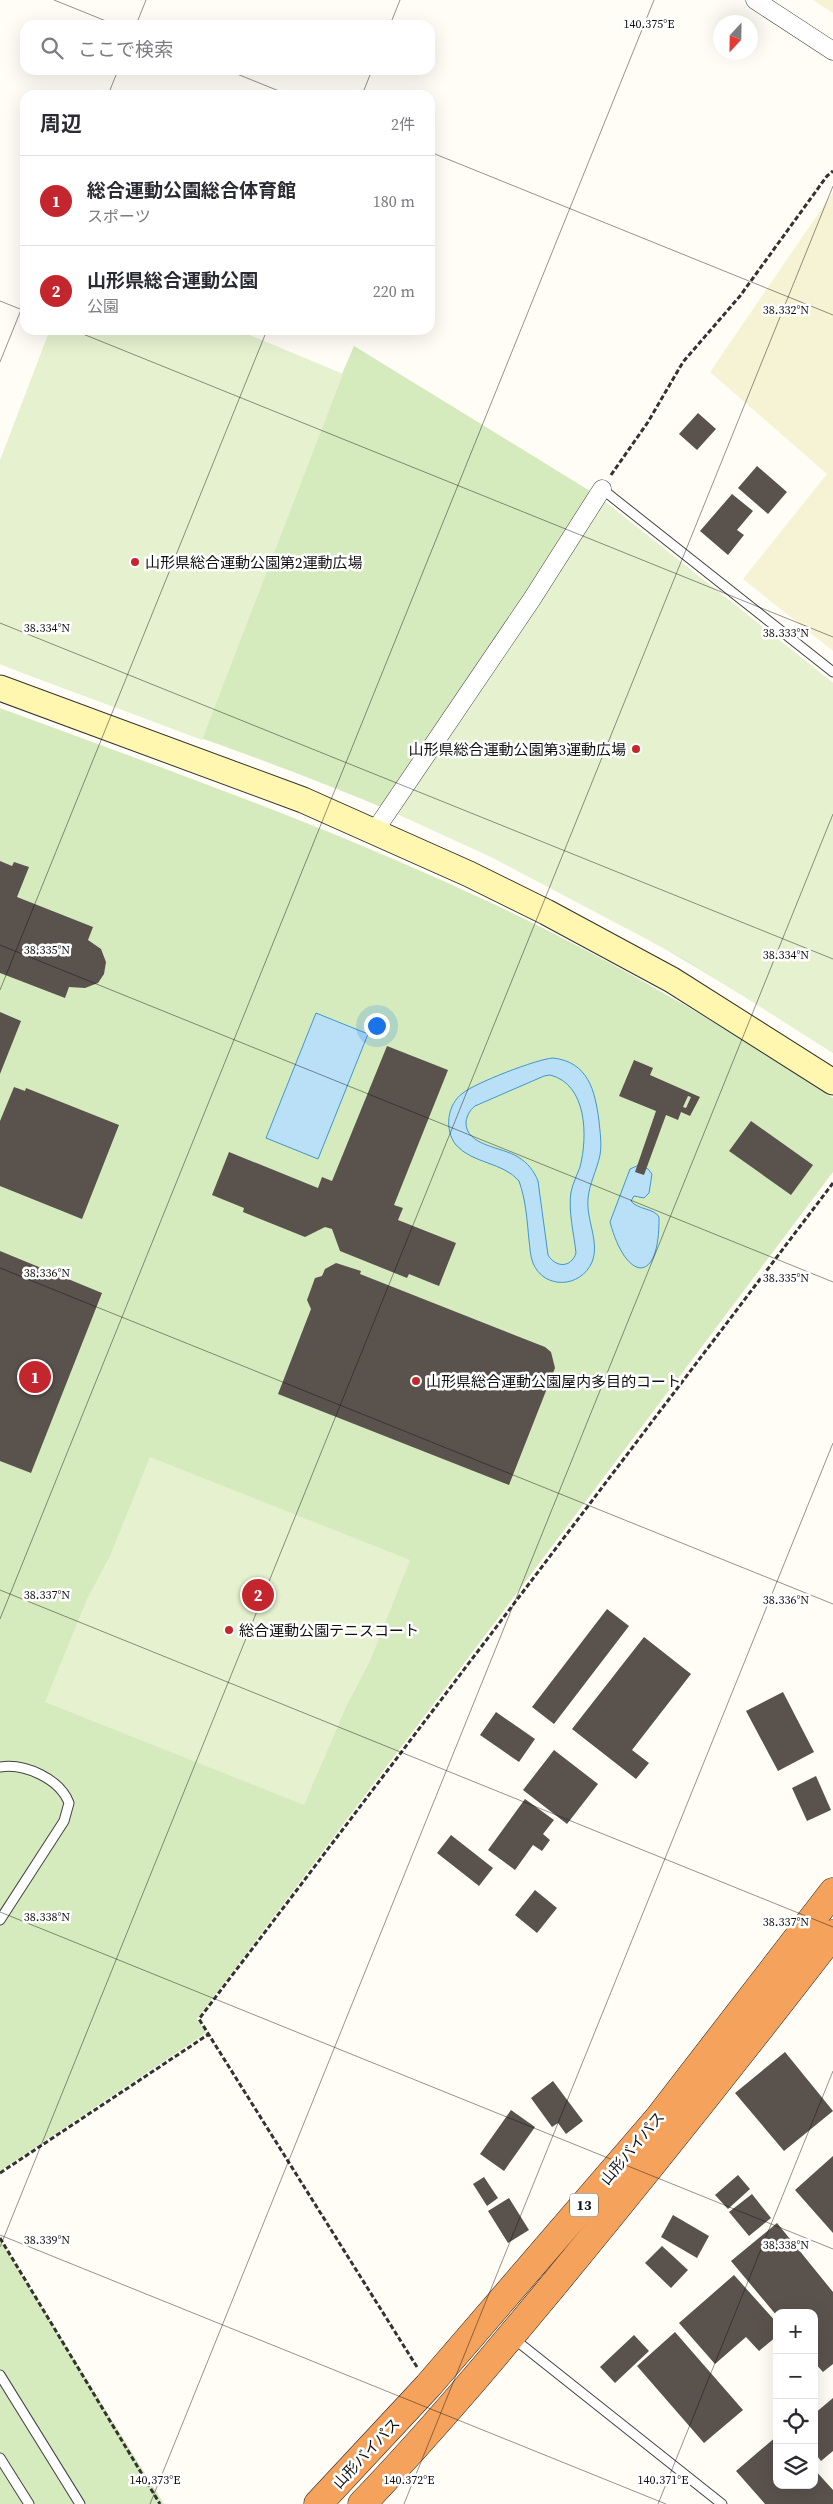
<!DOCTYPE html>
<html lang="ja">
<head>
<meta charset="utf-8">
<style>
  body { margin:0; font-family:"Source Serif 4","Noto Sans JP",serif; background:#f7f7f7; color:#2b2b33 }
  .controls { position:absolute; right:15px; bottom:15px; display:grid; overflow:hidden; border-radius:10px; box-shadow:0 5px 20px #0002 }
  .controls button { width:45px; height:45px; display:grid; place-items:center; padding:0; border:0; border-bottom:1px solid #e1e1e2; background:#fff; color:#2b2b33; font:25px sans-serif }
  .compass { position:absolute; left:713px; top:15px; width:45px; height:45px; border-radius:50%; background:#fff; box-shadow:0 5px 20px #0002; rotate:202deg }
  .you { position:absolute; left:376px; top:1025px; width:18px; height:18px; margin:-12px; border:4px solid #fff; border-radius:50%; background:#1a73e8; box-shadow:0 0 0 8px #1a73e833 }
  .badge { display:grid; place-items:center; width:32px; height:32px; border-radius:50%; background:#c4262e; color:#fff; font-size:16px; font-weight:700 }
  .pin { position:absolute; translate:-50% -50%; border:2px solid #fff; box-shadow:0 1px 5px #0006 }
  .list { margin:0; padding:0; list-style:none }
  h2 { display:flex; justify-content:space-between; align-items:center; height:65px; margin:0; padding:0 20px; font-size:21px }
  h2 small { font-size:16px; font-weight:400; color:#7c7c81 }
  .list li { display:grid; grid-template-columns:32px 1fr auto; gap:15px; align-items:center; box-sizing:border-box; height:90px; padding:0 20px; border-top:1px solid #e1e1e2 }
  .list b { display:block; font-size:19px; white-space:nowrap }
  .list p { margin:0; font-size:16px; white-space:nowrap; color:#7c7c81 }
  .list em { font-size:16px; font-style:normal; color:#7c7c81 }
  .icon { flex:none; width:28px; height:28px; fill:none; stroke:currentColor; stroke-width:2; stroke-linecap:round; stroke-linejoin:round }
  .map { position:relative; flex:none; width:833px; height:2504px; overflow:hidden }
  .search { position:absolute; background:#fff; box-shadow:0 5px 20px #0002; left:20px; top:20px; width:415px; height:55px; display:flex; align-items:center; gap:12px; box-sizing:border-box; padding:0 18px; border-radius:15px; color:#7c7c81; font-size:19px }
  .panel { position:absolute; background:#fff; box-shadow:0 5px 20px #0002; left:20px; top:90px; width:415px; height:245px; border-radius:15px }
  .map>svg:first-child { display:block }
</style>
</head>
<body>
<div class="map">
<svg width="833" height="2504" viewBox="0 0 833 2504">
  <rect width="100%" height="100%" fill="#fffdf5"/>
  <g fill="#f6f3d4">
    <polygon points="813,0 833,0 833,13"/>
    <polygon points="833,192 833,651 743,579 827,474 710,372"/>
  </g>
  <g fill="#d5ebbd">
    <path d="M50,330h187l105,44 12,-28 241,148 238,189v370c-142,-93 -290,-178 -447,-244 -126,-53 -258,-95 -386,-145v-203z"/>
    <path d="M0,708c159,59 320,115 474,187 125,57 245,127 359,203v74l-636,847 9,14 -206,138z"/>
    <polygon points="0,2240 164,2504 0,2504"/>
  </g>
  <g fill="#e6f2cf">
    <polygon points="50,330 237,330 343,374 202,740 0,664 0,461"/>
    <polygon points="603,500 833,683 833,1053 686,960 493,858 397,814"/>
    <polygon points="150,1457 410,1560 370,1661 346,1707 304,1805 45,1702 87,1599 110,1556"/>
  </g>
  <g fill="#b9e0f7" stroke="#3f96cf" fill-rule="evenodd">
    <polygon points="316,1013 368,1034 318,1159 266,1138"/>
    <path d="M553,1058c35,4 42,32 46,63 1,11 3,23 1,34 -3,15 -11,29 -12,44 -2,20 12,44 4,63 -11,26 -48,28 -59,1 -3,-7 -3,-16 -4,-23 -2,-19 -3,-40 -10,-59 -16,-19 -46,-17 -63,-36 -12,-15 -9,-41 7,-52 12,-10 74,-34 90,-35zM550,1075c37,9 38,61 30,92 -3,8 -7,16 -9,25 -3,19 3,42 5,61 -5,15 -20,15 -28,2l-10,-74c-4,-10 -10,-18 -20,-24 -15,-10 -53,-11 -52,-35 1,-7 4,-12 9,-16l69,-30z"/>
    <path d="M639,1165l9,4 4,5 -3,19 -5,5 -10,-2 -3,5c7,9 23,7 28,16 1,69 -33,65 -49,5l20,-53z"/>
  </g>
  <g fill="#5a524d" fill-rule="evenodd">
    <polygon points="698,413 716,429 697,450 679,434"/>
    <polygon points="757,466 787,492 768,514 738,488"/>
    <polygon points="732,494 753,511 737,530 744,535 728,555 700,531"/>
    <polygon points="0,861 12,866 14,862 29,867 17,897 93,927 88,940 101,949 106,962 104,974 98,983 85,988 69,987 65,998 0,973"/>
    <polygon points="0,1012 21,1021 0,1074"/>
    <polygon points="387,1046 448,1070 394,1205 403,1208 398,1220 456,1243 439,1286 409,1274 407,1278 340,1251 332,1229 325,1227 305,1237 243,1212 244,1208 212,1195 229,1152 318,1188 322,1177 332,1181"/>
    <path d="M634,1060l19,8 -3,7 50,22 -10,19 -9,-4 -3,8 -12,-5 -22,60 -9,-3 21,-61 -37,-15zM688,1096l3,1 -5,11 -3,-1z"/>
    <polygon points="14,1087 25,1091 26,1088 119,1125 82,1219 0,1186 0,1121"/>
    <polygon points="751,1121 813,1165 791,1195 729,1151"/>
    <polygon points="0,1251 102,1293 31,1473 0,1461"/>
    <polygon points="336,1263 361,1271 360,1274 545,1347 551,1352 555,1368 509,1485 278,1394 311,1309 307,1300 315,1278 322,1276 325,1269"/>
    <polygon points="607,1609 629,1626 554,1724 532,1707"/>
    <polygon points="644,1637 691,1674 632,1750 649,1763 636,1779 572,1729"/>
    <polygon points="783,1692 814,1752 778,1771 746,1711"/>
    <polygon points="496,1712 535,1739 519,1762 480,1735"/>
    <polygon points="554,1750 598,1784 567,1824 523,1790"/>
    <polygon points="816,1776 831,1810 807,1821 792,1788"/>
    <polygon points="525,1799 554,1820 543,1834 550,1840 542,1851 533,1845 515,1870 488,1850"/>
    <polygon points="451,1835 493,1868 479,1886 437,1853"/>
    <polygon points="535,1890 557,1908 537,1933 515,1915"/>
    <polygon points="785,2052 833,2111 784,2151 735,2093"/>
    <polygon points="553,2081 583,2121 566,2134 558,2123 552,2127 531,2098"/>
    <polygon points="511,2110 535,2127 504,2171 480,2154"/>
    <polygon points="833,2156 833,2233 795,2190"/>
    <polygon points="738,2175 750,2189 728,2209 715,2195"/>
    <polygon points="484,2177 498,2198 487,2206 473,2184"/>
    <polygon points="752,2194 771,2218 749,2236 729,2212"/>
    <polygon points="509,2198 529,2230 508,2243 488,2211"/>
    <polygon points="673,2215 709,2236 697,2258 661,2237"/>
    <polygon points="777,2223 833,2292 833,2364 823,2372 814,2362 814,2313 777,2313 777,2316 731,2261"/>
    <polygon points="662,2246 688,2270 671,2288 645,2263"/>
    <polygon points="734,2275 777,2323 777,2336 759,2351 746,2337 715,2364 679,2323"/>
    <polygon points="675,2332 743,2410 704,2443 637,2366"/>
    <polygon points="634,2335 649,2351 615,2383 600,2367"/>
    <polygon points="833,2398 833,2451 821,2461 814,2452 814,2414"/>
    <polygon points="777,2436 777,2485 814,2485 814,2469 833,2490 833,2504 765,2504 736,2471"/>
  </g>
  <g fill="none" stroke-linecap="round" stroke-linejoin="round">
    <g stroke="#444" stroke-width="11">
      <g id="lane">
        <polyline points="602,489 833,672"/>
        <path d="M0,1767c25,-4 60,12 69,36l-5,18 -64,99"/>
        <polyline points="513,2338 722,2504"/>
        <polyline points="0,2375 80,2504"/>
        <polyline points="0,2458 29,2504"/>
      </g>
    </g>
    <g stroke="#444" stroke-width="19">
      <g id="street">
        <polyline points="755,0 833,51"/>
        <polyline points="374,832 532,599 602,489"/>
      </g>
    </g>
    <g stroke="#333" stroke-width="27">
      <polyline id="secondary" points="0,688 303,800 469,874 546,912 672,980 833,1082"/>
    </g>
    <g stroke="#222" stroke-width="29">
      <g id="highway">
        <polyline points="318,2504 428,2386 657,2120 833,1892"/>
        <path d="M362,2504c68,-71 131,-146 194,-222 94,-114 186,-230 277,-348"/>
      </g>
    </g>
    <g stroke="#333" stroke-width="3" stroke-dasharray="5 2.5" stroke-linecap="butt">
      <polyline points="611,475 648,422 683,362 740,296 827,176 833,171"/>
      <polyline points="0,2173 209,2034"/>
      <polyline points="0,2238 160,2504"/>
      <polyline points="417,2367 199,2019 833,1183"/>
    </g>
    <use href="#lane" stroke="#fff" stroke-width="9"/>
    <use href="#street" stroke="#fff" stroke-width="18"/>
    <use href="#secondary" stroke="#fff6b0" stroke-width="25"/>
    <use href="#highway" stroke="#f5a25d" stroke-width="28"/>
  </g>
  <path fill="none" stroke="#111" stroke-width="1" stroke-opacity="0.45" d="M54,0l62,25M136,25l10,-25M390,25l10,-25M227,70l62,25M108,95l10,-25M362,95l10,-25M430,152l403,163M0,301l25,10M73,330l760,307M0,362l25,-62M0,623l833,336M0,945l833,337M0,990l267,-660M0,1268l833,336M0,1590l833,337M0,1619l654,-1619M0,1912l833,337M0,2235l666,269M0,2247l833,-2061M150,2504l683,-1690M404,2504l429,-1061M658,2504l175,-433"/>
  <g fill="#c4262e" stroke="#fff" stroke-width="2">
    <circle cx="135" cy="562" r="5"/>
    <circle cx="636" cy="749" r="5"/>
    <circle cx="416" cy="1381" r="5"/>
    <circle cx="229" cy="1630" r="5"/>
  </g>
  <g text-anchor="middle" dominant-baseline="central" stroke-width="5" stroke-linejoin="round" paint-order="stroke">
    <rect fill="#fff" stroke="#585858" stroke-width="1" x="570" y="2193.5" width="28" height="23" rx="4"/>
    <g font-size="14" font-weight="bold" fill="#111">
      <text x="584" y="2205">13</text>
    </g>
    <g font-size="15" fill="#111" stroke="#fff" text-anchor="start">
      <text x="145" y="562">山形県総合運動公園第2運動広場</text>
      <text x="626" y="749" text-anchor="end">山形県総合運動公園第3運動広場</text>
      <text x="426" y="1381">山形県総合運動公園屋内多目的コート</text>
      <text x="239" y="1630">総合運動公園テニスコート</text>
    </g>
    <g font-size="15" fill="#111" stroke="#fff">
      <text transform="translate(632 2148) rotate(-50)">山形バイパス</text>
      <text transform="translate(366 2453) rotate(-47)">山形バイパス</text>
    </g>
  </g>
  <g font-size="12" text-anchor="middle" fill="#111" stroke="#fff" stroke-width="5" stroke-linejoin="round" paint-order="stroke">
    <text x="649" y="28">140.375°E</text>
    <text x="786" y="314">38.332°N</text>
    <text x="47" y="632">38.334°N</text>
    <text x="786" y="637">38.333°N</text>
    <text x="47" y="954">38.335°N</text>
    <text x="786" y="959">38.334°N</text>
    <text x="47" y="1277">38.336°N</text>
    <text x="786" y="1282">38.335°N</text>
    <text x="47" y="1599">38.337°N</text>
    <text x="786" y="1604">38.336°N</text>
    <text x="47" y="1921">38.338°N</text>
    <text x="786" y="1926">38.337°N</text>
    <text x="47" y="2244">38.339°N</text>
    <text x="786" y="2249">38.338°N</text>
    <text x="155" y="2484">140.373°E</text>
    <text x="409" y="2484">140.372°E</text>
    <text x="663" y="2484">140.371°E</text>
  </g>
</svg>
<div class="controls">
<button>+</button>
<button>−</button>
<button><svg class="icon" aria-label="locate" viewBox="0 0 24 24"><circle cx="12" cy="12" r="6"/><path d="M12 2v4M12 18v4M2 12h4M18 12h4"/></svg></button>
<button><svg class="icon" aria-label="layers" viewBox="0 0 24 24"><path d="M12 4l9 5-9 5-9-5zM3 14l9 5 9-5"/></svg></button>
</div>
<svg class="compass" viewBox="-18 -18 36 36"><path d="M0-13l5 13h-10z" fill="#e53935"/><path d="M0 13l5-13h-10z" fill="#7c7c81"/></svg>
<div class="you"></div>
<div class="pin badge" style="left:35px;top:1377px">1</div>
<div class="pin badge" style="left:258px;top:1595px">2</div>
<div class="search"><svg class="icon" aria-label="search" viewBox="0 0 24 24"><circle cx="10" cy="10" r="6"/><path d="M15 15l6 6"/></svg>ここで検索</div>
<section class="panel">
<h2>周辺<small>2件</small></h2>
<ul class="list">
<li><span class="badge">1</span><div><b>総合運動公園総合体育館</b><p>スポーツ</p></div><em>180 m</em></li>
<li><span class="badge">2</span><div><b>山形県総合運動公園</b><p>公園</p></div><em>220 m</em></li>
</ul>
</section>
</div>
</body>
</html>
